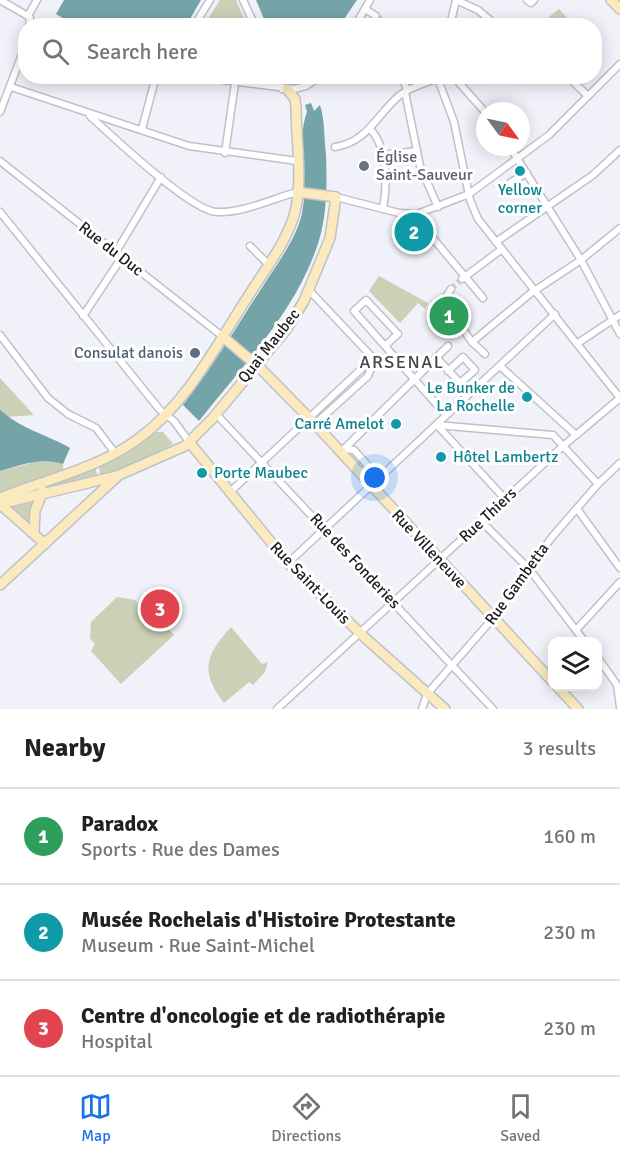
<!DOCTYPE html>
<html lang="en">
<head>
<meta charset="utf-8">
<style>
  body { margin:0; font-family:Signika,sans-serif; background:#f2f2f2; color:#202124 }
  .controls { position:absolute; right:18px; bottom:18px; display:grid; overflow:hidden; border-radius:12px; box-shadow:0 3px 15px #0003 }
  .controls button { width:54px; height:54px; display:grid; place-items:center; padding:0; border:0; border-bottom:2px solid #e0e0e0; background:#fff; color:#202124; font:30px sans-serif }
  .compass { position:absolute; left:476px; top:102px; width:54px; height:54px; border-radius:50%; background:#fff; box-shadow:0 3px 15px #0003; rotate:123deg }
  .you { position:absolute; left:375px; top:478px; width:21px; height:21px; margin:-15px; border:4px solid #fff; border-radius:50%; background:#1a73e8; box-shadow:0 0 0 9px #1a73e833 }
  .badge { display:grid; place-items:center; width:39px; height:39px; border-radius:50%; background:#1a73e8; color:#fff; font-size:20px; font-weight:700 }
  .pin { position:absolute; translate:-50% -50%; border:3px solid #fff; box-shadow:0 2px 6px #0006 }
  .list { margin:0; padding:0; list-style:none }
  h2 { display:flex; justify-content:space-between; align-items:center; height:78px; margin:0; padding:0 24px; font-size:26px }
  h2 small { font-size:20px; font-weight:400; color:#757577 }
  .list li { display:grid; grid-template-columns:39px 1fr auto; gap:18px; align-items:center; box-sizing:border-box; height:96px; padding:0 24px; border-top:2px solid #e0e0e0 }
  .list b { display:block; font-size:22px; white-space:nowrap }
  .list p { margin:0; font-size:20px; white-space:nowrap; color:#757577 }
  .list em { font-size:20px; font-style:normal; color:#757577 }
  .icon { flex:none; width:33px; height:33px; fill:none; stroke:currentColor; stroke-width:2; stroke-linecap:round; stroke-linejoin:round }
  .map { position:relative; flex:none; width:620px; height:709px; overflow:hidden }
  .search { position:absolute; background:#fff; box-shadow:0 3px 15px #0003; left:18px; right:18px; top:18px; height:66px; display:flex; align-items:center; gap:15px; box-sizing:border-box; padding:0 21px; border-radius:24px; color:#757577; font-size:22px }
  .sheet { height:366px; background:#fff }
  nav { display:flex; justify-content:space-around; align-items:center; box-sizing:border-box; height:84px; border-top:2px solid #e0e0e0; background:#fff; font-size:16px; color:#757577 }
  nav a { display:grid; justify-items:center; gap:3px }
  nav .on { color:#1a73e8 }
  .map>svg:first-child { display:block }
</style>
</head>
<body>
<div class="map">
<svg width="620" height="709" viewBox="0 0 620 709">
  <rect width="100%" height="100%" fill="#f1f2f9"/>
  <g fill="#cad1b6">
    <polygon points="220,0 236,0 247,25 204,25"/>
    <polygon points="559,9 570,21 567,23 569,25 539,25"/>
    <polygon points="379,276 428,303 425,309 418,303 400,323 369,291"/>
    <polygon points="0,378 34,415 7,417 0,408"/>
    <polygon points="154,432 163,432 173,444 141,461 100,476 99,466 125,454"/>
    <polygon points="53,461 63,464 63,470 0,492 0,471 35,462"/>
    <polygon points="95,467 98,477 50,487 55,483"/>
    <polygon points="33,499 32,524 29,525 8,507"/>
    <polygon points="117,597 135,600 151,620 156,616 174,635 121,684 91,651 95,644 90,638 91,622"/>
    <path d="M231,627l31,37 6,-2 -3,10 -12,13 -4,-3 -25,21c-24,-31 -19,-48 7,-76z"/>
  </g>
  <g fill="#74a3a8">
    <polygon points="64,0 201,0 186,26 74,25 56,14"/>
    <polygon points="256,0 357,0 340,25 267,26"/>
    <path d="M311,103l3,8 6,-6c5,16 4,33 6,50 1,26 1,57 -6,82 -20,70 -77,128 -121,184l-16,-16c30,-38 54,-79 80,-119 14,-22 34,-48 39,-73 7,-32 -6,-73 5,-101l-2,-7z"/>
    <path d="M0,409c16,18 48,26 70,39l-7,16c-22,-7 -42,1 -63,7z"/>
  </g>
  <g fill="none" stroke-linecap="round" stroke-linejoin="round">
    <g stroke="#d1d2d8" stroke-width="6" stroke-dasharray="6 3" stroke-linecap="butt">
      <polyline points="376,16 390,25"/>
      <polyline points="451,289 462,279"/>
    </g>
    <g stroke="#c0c1c8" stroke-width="9">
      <g id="street">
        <polyline points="0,0 28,16"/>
        <polyline points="243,0 255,26"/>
        <polyline points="456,0 478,10 497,26"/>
        <polyline points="527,0 531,3 534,0"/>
        <polyline points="365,9 376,16"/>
        <polyline points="28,16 37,0"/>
        <polyline points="28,16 30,18 29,26"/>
        <polyline points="359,19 369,26"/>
        <polyline points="390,25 390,26"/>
        <polyline points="194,26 210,0"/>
        <polyline points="355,26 370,0"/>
        <polyline points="450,26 456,0"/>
        <polyline points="193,76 294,89 306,86 321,76"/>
        <polyline points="278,76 282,89"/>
        <polyline points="402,76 407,90"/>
        <polyline points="453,76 485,112"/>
        <polyline points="567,76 588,96"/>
        <polyline points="438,79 454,122 470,200 478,219 620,398"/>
        <polyline points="11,87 189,146 297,161"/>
        <polyline points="405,92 420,166 438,207"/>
        <polyline points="0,112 26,44"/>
        <path d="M90,116c22,20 102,96 127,96 26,1 55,-13 80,-20"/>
        <polyline points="142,129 156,76"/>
        <path d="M370,129c18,18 17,57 13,80"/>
        <path d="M335,147c33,-5 42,-33 65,-52 12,-9 29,-13 43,-19"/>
        <polyline points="510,147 581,260 620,334"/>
        <polyline points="225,153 235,83"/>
        <polyline points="382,155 417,151"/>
        <polyline points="0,161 222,336"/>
        <polyline points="511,182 527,173"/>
        <polyline points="336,197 399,213 417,214 469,194 549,135 620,64"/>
        <polyline points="0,212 160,410 174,421 190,443"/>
        <polyline points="417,214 421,224 483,298"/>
        <polyline points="496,242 593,175 620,150"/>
        <polyline points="250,246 268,264"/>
        <polyline points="116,252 161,177"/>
        <polyline points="462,279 502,249"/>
        <polyline points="451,289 443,301 472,342 485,354"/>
        <polyline points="83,316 122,257"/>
        <polyline points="0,335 48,398 68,414 96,428 115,453"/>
        <polyline points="472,342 531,293 581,260 620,228"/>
        <polyline points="578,343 620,315"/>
        <polyline points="386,345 398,334 366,300 354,311 446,415"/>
        <polyline points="436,357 460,383 475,370 463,357 448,371"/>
        <polyline points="500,366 576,435"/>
        <polyline points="216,414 493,709"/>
        <polyline points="315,424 368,376 372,366 367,364"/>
        <polyline points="436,425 553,435 598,484"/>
        <polyline points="437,425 505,499"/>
        <polyline points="345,449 354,450 379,478"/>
        <polyline points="341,452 448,346"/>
        <polyline points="229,493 373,358 308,289"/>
        <polyline points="578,510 620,568"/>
        <polyline points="481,521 530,570 585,642"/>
        <polyline points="288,563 555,314"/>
        <polyline points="577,629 620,582"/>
        <polyline points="598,658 617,685 620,707"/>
        <polyline points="277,709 563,446 620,398"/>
        <polyline points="422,709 427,694 494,617 552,537 598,484 620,463"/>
      </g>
    </g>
    <g stroke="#c0c1c8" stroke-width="12">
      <g id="secondary">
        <polyline points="611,0 620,9"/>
        <polyline points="222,336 261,369 315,424 552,681"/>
        <polyline points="190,443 288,563 363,636 445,709"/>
        <path d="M0,498c45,-18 99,-30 138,-59 49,-35 79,-95 111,-144 16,-26 38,-53 46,-83 8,-31 1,-73 1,-105l-1,-8 -8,-10"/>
        <polyline points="0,504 117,476"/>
        <polyline points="0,504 45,544"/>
        <polyline points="34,532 35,511 43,491"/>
        <polyline points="0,585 119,475 185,446 212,419 286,330 304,301 330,238 336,197 297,192"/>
        <polyline points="557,686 578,709"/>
      </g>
    </g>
    <use href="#street" stroke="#fff" stroke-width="6"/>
    <use href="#secondary" stroke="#faeabd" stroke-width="9"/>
  </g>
  <circle fill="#6b7280" stroke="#fff" stroke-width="2" cx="364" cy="166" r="6"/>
  <g fill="#0f9aa8" stroke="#fff" stroke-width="2">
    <circle cx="520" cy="171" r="6"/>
    <circle cx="527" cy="397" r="6"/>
    <circle cx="396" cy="424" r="6"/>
    <circle cx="441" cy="457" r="6"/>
    <circle cx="202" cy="473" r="6"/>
  </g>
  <circle fill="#5c6f8a" stroke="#fff" stroke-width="2" cx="195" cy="353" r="6"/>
  <g text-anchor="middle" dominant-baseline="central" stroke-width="6" stroke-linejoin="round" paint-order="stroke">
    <g font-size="16" fill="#5b616d" stroke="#fff" text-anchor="start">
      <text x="376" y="157">Église<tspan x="376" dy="18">Saint-Sauveur</tspan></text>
    </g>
    <g font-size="16" fill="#0d838f" stroke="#fff" text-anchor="end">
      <text x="520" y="190" text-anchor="middle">Yellow<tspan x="520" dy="18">corner</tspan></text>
      <text x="515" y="388">Le Bunker de<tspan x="515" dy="18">La Rochelle</tspan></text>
      <text x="384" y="424">Carré Amelot</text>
      <text x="453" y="457" text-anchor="start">Hôtel Lambertz</text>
      <text x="214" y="473" text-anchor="start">Porte Maubec</text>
    </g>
    <g font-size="16" fill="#1b1b1d" stroke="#fff">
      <text transform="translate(111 249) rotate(38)">Rue du Duc</text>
      <text transform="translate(269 346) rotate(-52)">Quai Maubec</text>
      <text transform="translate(488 515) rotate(-43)">Rue Thiers</text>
      <text transform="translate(429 549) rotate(47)">Rue Villeneuve</text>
      <text transform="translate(355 561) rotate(47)">Rue des Fonderies</text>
      <text transform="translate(310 583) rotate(46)">Rue Saint-Louis</text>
      <text transform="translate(517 584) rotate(-54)">Rue Gambetta</text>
    </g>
    <g font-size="16" fill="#4e5e75" stroke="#fff" text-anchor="end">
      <text x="183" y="353">Consulat danois</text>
    </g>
    <g font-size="18" letter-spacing="1.5" fill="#44444a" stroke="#fff">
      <text x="402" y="362">ARSENAL</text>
    </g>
  </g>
</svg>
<div class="controls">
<button><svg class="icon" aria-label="layers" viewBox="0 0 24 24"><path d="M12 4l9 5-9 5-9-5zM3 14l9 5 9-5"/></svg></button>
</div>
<svg class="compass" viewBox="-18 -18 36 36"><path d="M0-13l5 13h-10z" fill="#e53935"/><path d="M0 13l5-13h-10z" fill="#757577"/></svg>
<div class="you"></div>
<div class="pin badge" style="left:449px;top:316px;background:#2e9e5b">1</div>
<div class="pin badge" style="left:414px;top:232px;background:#0f9aa8">2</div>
<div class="pin badge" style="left:160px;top:609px;background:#e0444e">3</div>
<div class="search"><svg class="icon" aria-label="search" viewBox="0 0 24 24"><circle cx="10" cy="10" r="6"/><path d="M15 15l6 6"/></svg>Search here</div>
</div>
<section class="sheet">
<h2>Nearby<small>3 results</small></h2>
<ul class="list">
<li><span class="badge" style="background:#2e9e5b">1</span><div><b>Paradox</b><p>Sports · Rue des Dames</p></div><em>160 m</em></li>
<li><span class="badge" style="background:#0f9aa8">2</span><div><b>Musée Rochelais d'Histoire Protestante</b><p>Museum · Rue Saint-Michel</p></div><em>230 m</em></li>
<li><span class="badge" style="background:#e0444e">3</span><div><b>Centre d'oncologie et de radiothérapie</b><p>Hospital</p></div><em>230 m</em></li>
</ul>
</section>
<nav>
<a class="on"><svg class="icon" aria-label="map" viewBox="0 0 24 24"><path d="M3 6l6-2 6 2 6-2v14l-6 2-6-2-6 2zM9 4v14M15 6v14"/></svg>Map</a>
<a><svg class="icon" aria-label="directions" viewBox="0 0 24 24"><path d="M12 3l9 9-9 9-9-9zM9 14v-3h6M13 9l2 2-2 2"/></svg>Directions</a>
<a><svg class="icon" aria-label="saved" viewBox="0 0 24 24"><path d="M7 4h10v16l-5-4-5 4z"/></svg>Saved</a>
</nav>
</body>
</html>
